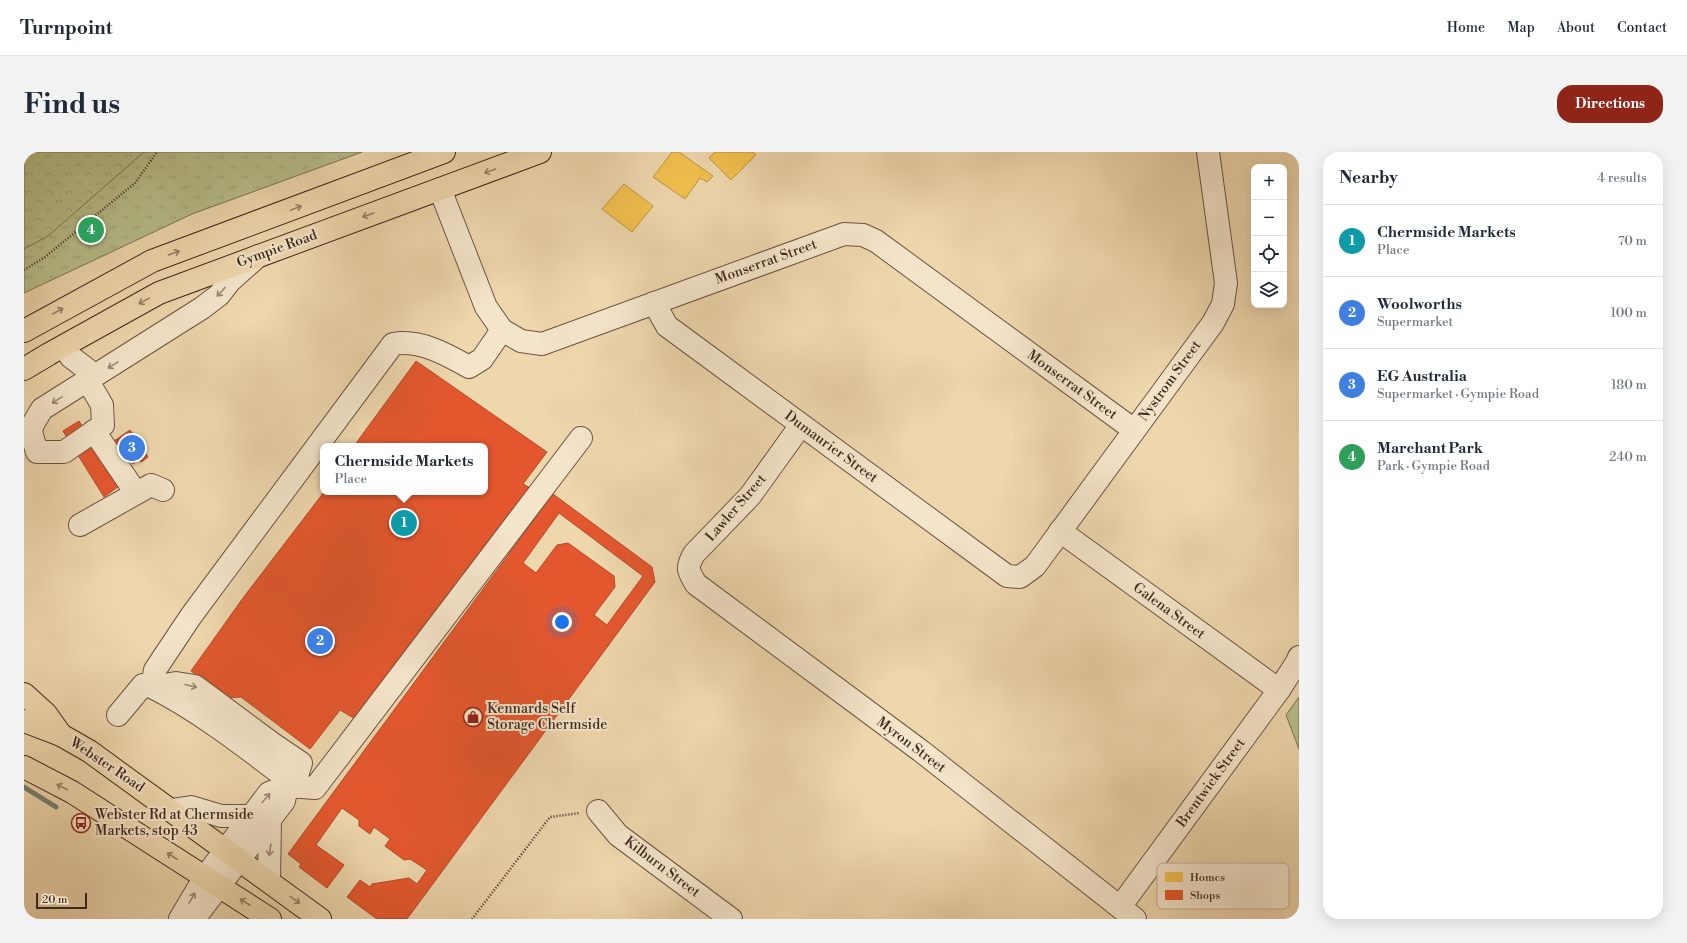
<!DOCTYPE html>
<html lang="en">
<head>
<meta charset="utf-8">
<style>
  body { margin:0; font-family:"Libre Bodoni",serif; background:#f2f2f3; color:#1f2937 }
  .controls { position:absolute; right:12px; top:12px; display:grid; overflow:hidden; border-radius:8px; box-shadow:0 4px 16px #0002 }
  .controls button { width:36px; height:36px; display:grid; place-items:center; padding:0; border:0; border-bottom:1px solid #e0e1e3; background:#fff; color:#1f2937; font:20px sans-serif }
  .scale { position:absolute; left:12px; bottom:10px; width:51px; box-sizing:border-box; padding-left:4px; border:2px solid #3f291e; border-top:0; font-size:11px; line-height:14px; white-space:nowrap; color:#3f291e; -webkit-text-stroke:3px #f4e4ca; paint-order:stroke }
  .you { position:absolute; left:538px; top:470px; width:14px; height:14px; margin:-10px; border:3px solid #fff; border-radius:50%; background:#1a73e8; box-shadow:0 0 0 6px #1a73e833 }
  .badge { display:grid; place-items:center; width:26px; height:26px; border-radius:50%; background:#8f2418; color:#fff; font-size:13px; font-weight:700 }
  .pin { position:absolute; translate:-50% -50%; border:2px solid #fff; box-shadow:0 1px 4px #0006 }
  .popup { position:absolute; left:296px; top:291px; width:168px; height:52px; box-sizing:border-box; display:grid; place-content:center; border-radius:8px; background:#fff; filter:drop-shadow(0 1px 3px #0005); font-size:13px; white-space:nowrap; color:#747a83 }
  .popup b { font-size:15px; color:#1f2937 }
  .popup::after { content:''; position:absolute; left:50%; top:100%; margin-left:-8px; border:8px solid transparent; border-top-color:#fff }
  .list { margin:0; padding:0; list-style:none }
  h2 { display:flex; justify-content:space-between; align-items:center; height:52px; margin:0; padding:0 16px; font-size:17px }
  h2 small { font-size:13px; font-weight:400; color:#747a83 }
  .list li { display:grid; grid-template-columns:26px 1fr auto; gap:12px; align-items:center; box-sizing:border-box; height:72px; padding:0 16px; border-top:1px solid #e0e1e3 }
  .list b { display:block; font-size:15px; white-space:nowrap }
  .list p { margin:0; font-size:13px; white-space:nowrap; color:#747a83 }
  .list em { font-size:13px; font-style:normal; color:#747a83 }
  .icon { flex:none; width:22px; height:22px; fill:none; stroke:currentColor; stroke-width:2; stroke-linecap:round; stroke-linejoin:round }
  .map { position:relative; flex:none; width:1275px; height:767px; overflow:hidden; border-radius:16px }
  header { display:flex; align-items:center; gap:24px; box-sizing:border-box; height:56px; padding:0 20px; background:#fff; border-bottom:1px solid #e0e1e3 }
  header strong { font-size:19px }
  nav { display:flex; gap:22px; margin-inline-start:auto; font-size:14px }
  .intro { display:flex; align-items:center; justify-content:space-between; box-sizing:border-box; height:96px; padding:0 24px }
  h1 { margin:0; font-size:28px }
  .button { padding:10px 18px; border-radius:16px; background:#8f2418; color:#fff; font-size:14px; font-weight:700 }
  main { display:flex; gap:24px; padding:0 24px }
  aside { flex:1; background:#fff; border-radius:16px; box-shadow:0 4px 16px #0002 }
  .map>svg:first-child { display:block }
</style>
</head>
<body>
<header>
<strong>Turnpoint</strong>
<nav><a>Home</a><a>Map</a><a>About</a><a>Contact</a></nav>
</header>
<div class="intro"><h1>Find us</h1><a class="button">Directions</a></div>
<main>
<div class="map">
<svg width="1275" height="767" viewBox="0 0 1275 767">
  <defs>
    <pattern id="grass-tufts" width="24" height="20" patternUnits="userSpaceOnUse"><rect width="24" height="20" fill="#b7be8b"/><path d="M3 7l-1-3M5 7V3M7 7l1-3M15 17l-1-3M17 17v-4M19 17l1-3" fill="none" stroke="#9ea378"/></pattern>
    <pattern id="forest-crowns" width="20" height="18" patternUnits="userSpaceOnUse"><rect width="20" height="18" fill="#b7be8b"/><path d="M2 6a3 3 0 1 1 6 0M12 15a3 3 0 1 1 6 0" fill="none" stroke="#9ea378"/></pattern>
  </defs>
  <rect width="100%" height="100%" fill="#eed6ad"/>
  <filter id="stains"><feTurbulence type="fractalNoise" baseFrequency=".005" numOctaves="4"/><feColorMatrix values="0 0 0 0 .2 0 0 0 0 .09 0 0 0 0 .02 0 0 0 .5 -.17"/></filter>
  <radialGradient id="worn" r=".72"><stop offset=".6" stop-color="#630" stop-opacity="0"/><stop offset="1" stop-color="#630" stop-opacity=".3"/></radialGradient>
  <g fill="url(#grass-tufts)" stroke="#7b7454">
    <polygon points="0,0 338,0 168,62 0,141"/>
    <polygon points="1275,545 1275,597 1262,563"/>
  </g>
  <polygon fill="url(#forest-crowns)" stroke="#7b7454" points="0,0 120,0 24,84 0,97"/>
  <g fill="#f2c14e" stroke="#bc9340">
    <polygon points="648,0 655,0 689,24 683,30 676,26 661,47 629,25"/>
    <polygon points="691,0 729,0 732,3 707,28 685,6"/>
    <polygon points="600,32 629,54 608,80 578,57"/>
  </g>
  <g fill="#e4572e" stroke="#b24929" fill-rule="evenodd">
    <polygon points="392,209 523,300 499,332 508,337 338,571 316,558 286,597 217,545 203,546 167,519 219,446 300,340 461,340 461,294 330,294"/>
    <polygon points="55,269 73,298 93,287 105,307 86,319 95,334 80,345 39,279"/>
    <polygon points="106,278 124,305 117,310 115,307 109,312 93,287"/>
    <path d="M529,342l99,73 3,15 -248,337h-30l-30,-22 13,-17 10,7 2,-3 37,-6 8,6 10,-14 -17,-11 -6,1 -19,-14 5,-7 -16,-12 -4,7 -11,-8v-6l-17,-12 -26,37 28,20 -17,23 -28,-21 2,-3 -13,-10zM535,361l84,63 -36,49 -13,-10 21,-28 -1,-11 -46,-33 -11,2 -21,28 -13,-10z"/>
  </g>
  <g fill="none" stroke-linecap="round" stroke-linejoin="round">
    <polyline stroke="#757f71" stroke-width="5" points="0,635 32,655"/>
    <g stroke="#6b5442" stroke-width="24">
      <g id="minor">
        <polyline points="416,37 462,155 478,178 497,189 518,192 820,82 839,83 852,89 1110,278"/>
        <polyline points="630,151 643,174 983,424 996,425 1011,414 1189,171 1199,152 1202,131 1184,0"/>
        <polyline points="40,194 47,205 64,218 68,236 78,253 79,273 40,300 13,300 7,280 9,272 18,257 178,156 195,143 206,129 234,104"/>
        <path d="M777,273l-51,71 -56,58c-8,14 -6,17 2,30l225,167 214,168"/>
        <polyline points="70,279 112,341"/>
        <polyline points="56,373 127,333 139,338"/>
        <polyline points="1036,379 1255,538"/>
        <polyline points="94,563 119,533 128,535 152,531 171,534 249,592 277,611 273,624 272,635"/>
        <polyline points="148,658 167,655 197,664 228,664"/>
        <polyline points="574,659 594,683 707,767"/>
        <polyline points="245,729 246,667"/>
        <polyline points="1096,755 1255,538 1273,510 1275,505"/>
        <polyline points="156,767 181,725 245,641 263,634 291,636 557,286"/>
        <path d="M170,767l90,-118 3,-15 -6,-12c-41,-31 -82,-63 -129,-87l3,-17 36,-54 202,-272c26,-5 53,10 76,23l13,-8 20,-29"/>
      </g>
    </g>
    <g stroke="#3f291e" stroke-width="24">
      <g id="major">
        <polyline points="0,569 37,583 65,599 296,767"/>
        <polyline points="0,615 48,640 246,767"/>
      </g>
    </g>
    <g stroke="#3f291e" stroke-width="24">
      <g id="highway">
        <polyline points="0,179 128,109 420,0"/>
        <polyline points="0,217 25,202 135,141 516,0"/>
        <polyline points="0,542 22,562 37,583"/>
      </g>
    </g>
    <g stroke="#3f291e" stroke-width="2.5" stroke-dasharray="1 2" stroke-linecap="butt">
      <polyline points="0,118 21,105 111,31 133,0"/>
      <polyline points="448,767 526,665 556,661"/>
    </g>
    <use href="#minor" stroke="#f4e4ca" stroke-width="22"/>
    <use href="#major" stroke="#eed6ad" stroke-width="22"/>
    <use href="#highway" stroke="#eed6ad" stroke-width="22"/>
  </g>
  <defs><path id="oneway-shaft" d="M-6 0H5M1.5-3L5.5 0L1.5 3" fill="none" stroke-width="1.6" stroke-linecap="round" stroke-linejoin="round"/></defs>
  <g stroke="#968066">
    <use href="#oneway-shaft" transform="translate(466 19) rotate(160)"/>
    <use href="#oneway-shaft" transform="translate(272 56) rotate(-21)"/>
    <use href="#oneway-shaft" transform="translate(344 63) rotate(160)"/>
    <use href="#oneway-shaft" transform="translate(150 101) rotate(-20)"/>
    <use href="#oneway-shaft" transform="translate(120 149) rotate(151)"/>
    <use href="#oneway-shaft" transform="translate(34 159) rotate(-30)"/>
    <use href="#oneway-shaft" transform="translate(38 635) rotate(-152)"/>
    <use href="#oneway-shaft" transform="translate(148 704) rotate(-147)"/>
    <use href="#oneway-shaft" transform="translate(271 748) rotate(36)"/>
    <use href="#oneway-shaft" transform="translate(221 750) rotate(-147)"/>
  </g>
  <g stroke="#9a8674">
    <use href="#oneway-shaft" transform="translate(197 140) rotate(132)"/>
    <use href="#oneway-shaft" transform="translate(89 213) rotate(148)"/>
    <use href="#oneway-shaft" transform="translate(33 248) rotate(148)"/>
    <use href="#oneway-shaft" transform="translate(167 534) rotate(14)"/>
    <use href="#oneway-shaft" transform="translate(242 646) rotate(-49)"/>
    <use href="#oneway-shaft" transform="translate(246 698) rotate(98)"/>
    <use href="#oneway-shaft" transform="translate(168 746) rotate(-59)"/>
  </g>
  <defs>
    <g id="shop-ring" transform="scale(1)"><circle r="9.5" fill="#f4e4ca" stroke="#8f2418" stroke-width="1.5"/><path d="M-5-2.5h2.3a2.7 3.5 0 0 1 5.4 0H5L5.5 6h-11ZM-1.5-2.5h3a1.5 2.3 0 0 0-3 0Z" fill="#8f2418"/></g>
    <g id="bus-ring" transform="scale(1)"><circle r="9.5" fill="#f4e4ca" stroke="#8f2418" stroke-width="1.5"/><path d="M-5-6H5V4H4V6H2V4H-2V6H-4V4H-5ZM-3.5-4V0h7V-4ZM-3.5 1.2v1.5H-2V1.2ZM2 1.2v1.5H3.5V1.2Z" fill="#8f2418"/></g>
  </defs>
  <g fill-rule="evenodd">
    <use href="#shop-ring" x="449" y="565"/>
    <use href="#bus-ring" x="57" y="671"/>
  </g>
  <g text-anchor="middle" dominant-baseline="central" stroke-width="4" stroke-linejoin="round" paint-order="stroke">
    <g font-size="14" fill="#3f291e" stroke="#f4e4ca">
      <text transform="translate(253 97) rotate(-20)">Gympie Road</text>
      <text transform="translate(742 110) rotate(-20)">Monserrat Street</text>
      <text transform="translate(1146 229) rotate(-54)">Nystrom Street</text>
      <text transform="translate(1048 233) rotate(36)">Monserrat Street</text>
      <text transform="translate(807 295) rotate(36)">Dumaurier Street</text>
      <text transform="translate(712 356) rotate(-49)">Lawler Street</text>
      <text transform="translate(1145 459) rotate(36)">Galena Street</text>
      <text transform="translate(887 593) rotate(37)">Myron Street</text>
      <text transform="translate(83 613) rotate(34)">Webster Road</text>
      <text transform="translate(1187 631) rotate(-54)">Brentwick Street</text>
      <text transform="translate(638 715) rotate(37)">Kilburn Street</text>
    </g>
    <g font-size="14" fill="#3f291e" stroke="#f4e4ca" text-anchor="start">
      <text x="463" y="557">Kennards Self<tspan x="463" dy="16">Storage Chermside</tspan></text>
      <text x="71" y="663">Webster Rd at Chermside<tspan x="71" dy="16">Markets, stop 43</tspan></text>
    </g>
  </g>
  <rect x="1133" y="711" width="132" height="46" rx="6" fill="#f4e4ca" stroke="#beac96" stroke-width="1"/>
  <rect x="1141" y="720" width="18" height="10" fill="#f2c14e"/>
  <rect x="1141" y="738" width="18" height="10" fill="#e4572e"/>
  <g font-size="11" fill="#3f291e">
    <text x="1166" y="729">Homes</text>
    <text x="1166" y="747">Shops</text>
  </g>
  <rect width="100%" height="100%" filter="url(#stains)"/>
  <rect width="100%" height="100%" fill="url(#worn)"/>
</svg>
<div class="controls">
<button>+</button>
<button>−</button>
<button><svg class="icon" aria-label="locate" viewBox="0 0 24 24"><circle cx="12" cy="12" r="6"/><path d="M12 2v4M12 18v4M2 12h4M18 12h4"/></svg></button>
<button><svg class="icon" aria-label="layers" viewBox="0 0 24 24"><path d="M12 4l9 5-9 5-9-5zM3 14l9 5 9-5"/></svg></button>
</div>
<div class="scale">20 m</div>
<div class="you"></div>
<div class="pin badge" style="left:380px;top:371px;background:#0f9aa8">1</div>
<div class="popup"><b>Chermside Markets</b>Place</div>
<div class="pin badge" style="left:296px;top:489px;background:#3f7fe0">2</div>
<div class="pin badge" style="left:108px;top:296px;background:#3f7fe0">3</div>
<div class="pin badge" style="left:67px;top:78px;background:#2e9e5b">4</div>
</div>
<aside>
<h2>Nearby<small>4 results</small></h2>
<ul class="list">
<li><span class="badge" style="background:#0f9aa8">1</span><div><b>Chermside Markets</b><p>Place</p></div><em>70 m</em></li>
<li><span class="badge" style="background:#3f7fe0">2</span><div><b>Woolworths</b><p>Supermarket</p></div><em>100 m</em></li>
<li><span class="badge" style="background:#3f7fe0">3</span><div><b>EG Australia</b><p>Supermarket · Gympie Road</p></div><em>180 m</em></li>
<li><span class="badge" style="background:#2e9e5b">4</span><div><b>Marchant Park</b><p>Park · Gympie Road</p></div><em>240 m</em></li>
</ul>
</aside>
</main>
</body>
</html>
